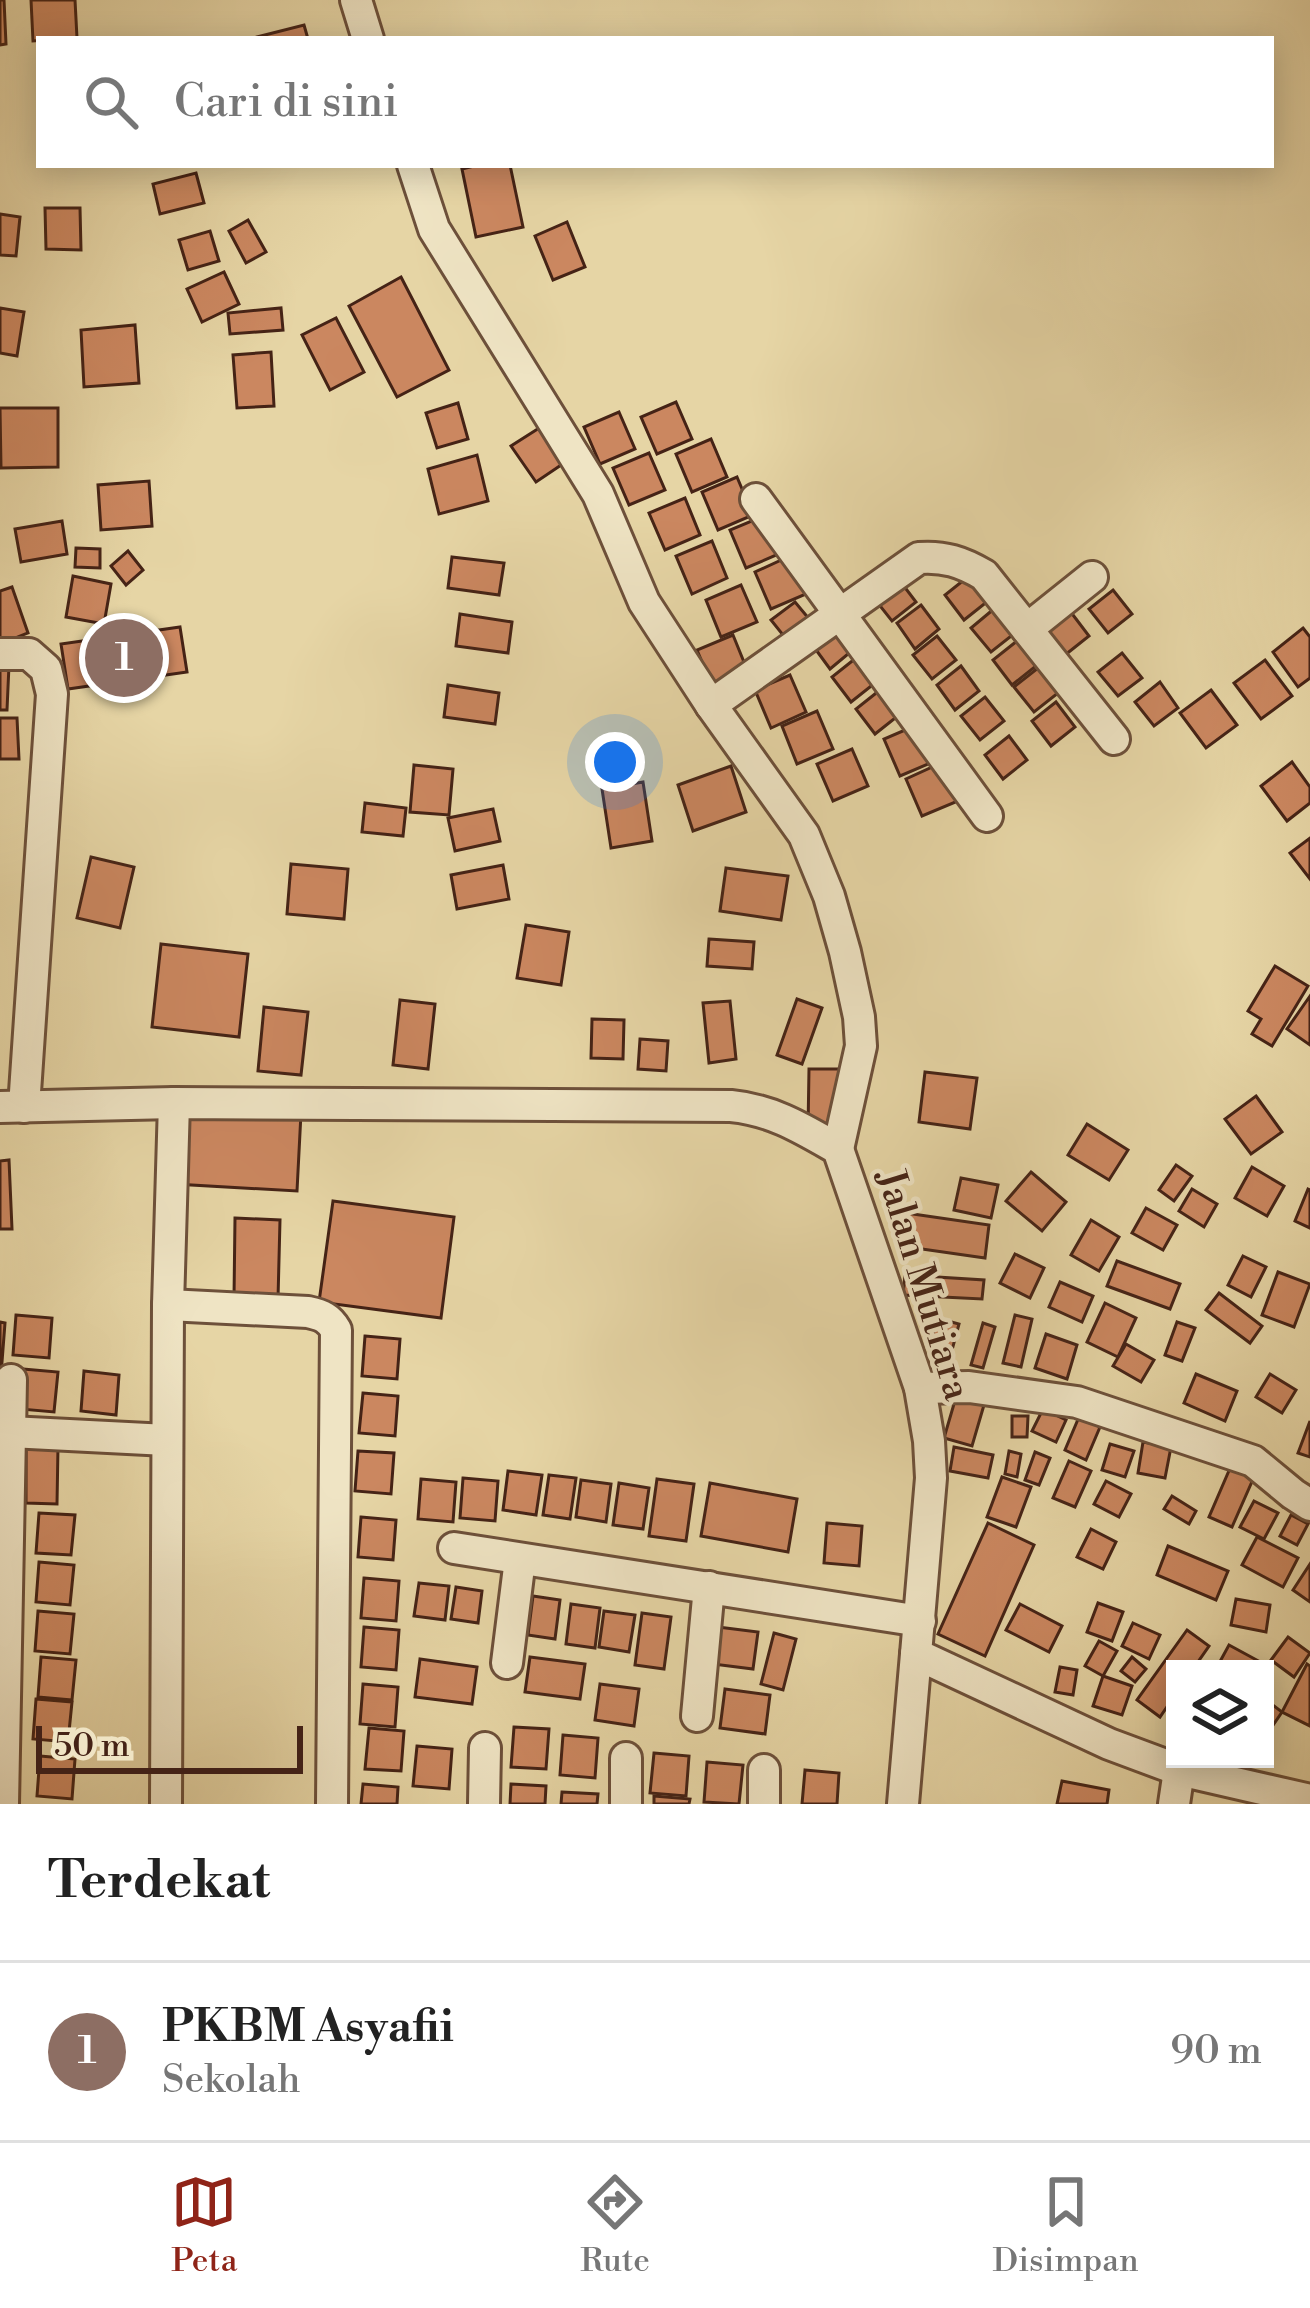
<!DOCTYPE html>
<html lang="id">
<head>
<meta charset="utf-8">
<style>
  body { margin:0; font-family:"Libre Bodoni",serif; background:#f6f6f6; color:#222 }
  .controls { position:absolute; right:36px; bottom:36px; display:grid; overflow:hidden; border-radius:0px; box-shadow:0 6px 30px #0003 }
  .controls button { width:108px; height:108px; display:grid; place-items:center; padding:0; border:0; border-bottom:3px solid #e0e0e0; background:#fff; color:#222; font:60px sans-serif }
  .scale { position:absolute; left:36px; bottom:30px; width:267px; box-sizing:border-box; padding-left:12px; border:6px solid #452316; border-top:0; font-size:33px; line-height:42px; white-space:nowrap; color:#452316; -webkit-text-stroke:9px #efe4c4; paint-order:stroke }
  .you { position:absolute; left:615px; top:762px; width:42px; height:42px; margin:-30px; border:9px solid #fff; border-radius:50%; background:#1a73e8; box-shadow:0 0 0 18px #1a73e833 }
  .badge { display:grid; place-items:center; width:78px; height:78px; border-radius:50%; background:#8f2418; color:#fff; font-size:39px; font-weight:700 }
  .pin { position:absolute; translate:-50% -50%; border:6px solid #fff; box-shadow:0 3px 12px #0006 }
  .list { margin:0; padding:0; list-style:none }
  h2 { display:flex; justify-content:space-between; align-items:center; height:156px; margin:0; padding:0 48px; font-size:51px }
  h2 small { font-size:39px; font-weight:400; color:#767676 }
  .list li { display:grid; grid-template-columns:78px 1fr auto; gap:36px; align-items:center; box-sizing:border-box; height:180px; padding:0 48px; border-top:3px solid #e0e0e0 }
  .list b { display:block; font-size:45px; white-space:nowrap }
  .list p { margin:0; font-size:39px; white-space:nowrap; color:#767676 }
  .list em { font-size:39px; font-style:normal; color:#767676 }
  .icon { flex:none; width:66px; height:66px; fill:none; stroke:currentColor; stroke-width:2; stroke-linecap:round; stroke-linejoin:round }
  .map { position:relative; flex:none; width:1310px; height:1804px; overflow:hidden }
  .search { position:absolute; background:#fff; box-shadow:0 6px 30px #0003; left:36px; right:36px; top:36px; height:132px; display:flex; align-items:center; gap:30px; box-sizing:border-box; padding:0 42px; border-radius:0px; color:#767676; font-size:45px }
  .sheet { height:336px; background:#fff }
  nav { display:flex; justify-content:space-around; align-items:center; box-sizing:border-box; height:168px; border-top:3px solid #e0e0e0; background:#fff; font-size:33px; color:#767676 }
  nav a { display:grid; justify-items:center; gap:6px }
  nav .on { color:#8f2418 }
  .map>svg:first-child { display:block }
</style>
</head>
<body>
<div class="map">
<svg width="1310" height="1804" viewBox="0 0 1310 1804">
  <rect width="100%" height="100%" fill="#e6d5a5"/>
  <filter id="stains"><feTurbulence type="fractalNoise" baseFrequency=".00167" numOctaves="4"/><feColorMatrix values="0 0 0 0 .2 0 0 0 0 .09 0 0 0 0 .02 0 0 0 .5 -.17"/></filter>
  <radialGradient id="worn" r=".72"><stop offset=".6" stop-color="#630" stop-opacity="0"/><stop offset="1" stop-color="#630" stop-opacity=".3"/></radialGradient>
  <g fill="#cb8760" stroke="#452316" stroke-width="3">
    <polygon points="0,0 4,0 6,44 0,45"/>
    <polygon points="31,0 75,0 77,38 33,41"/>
    <polygon points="304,25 308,39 257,39 257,37"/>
    <polygon points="478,165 510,165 523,227 476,237 462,169"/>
    <polygon points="196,173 204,203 160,214 153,184"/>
    <polygon points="45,208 80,208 81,250 46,249"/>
    <polygon points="0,214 20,217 16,256 0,255"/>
    <polygon points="248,220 266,252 246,263 229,231"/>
    <polygon points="567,222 585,267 553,280 535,236"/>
    <polygon points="210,231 219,261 188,270 179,240"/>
    <polygon points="224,272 239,304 202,322 187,289"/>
    <polygon points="401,277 449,370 397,397 349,306"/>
    <polygon points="0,308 24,312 17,356 0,353"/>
    <polygon points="281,308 283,330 230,334 228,313"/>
    <polygon points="336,318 364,372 330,390 302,335"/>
    <polygon points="135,325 139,383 84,387 81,330"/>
    <polygon points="271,352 274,406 237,408 233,355"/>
    <polygon points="676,402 692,439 657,454 641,417"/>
    <polygon points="458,403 468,439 437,448 426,413"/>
    <polygon points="0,408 58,408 58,467 1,468"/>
    <polygon points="619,412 635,449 600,464 584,427"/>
    <polygon points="547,423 570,459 536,482 511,446"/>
    <polygon points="711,439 727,477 692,492 676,454"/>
    <polygon points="649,453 665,490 629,505 613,468"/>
    <polygon points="477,455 488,501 439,514 428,469"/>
    <polygon points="737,477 753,515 718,530 702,492"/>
    <polygon points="149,481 152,526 101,530 98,485"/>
    <polygon points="685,498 700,535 665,550 649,513"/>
    <polygon points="766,515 781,553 746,568 730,530"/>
    <polygon points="62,521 67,554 21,562 15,529"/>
    <polygon points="712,541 727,578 692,594 676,556"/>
    <polygon points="76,548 100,549 100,568 75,567"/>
    <polygon points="128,551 143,570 126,585 111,566"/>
    <polygon points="790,556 806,594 771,609 755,572"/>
    <polygon points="452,557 504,563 499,595 448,588"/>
    <polygon points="73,576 111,584 104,624 66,617"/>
    <polygon points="969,576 988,601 964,620 945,595"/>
    <polygon points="897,577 916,602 892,621 873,597"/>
    <polygon points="741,585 757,622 721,637 706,600"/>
    <polygon points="12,587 28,633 0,644 0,591"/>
    <polygon points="1113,590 1132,614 1108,633 1089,609"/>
    <polygon points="795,602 815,626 791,645 771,620"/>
    <polygon points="921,605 939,629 915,649 897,623"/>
    <polygon points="995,608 1015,633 991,652 971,628"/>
    <polygon points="1070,611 1089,636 1065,655 1046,630"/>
    <polygon points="460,614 512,622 508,653 456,646"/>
    <polygon points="835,625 854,649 830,669 811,643"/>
    <polygon points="180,627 187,672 68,689 61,644"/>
    <polygon points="1303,628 1310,637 1310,678 1298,687 1273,652"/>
    <polygon points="733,635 748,672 713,688 697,650"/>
    <polygon points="937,636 956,660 932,679 913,655"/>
    <polygon points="1017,641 1036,666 1012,685 993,660"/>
    <polygon points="1122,653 1142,678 1118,696 1098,672"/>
    <polygon points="856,658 875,683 851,702 832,677"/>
    <polygon points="1265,660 1292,696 1261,719 1234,683"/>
    <polygon points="0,665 9,665 7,710 0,710"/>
    <polygon points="961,666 979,691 955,710 937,685"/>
    <polygon points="1038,668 1058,693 1034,712 1014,687"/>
    <polygon points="790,675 806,712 771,728 755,690"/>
    <polygon points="1160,682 1178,708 1154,726 1135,702"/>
    <polygon points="448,685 499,693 495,724 444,717"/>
    <polygon points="880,690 899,715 875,734 856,709"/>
    <polygon points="1211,690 1237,725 1206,748 1180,713"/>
    <polygon points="985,697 1004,721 980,740 961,716"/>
    <polygon points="1056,702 1075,727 1051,746 1032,721"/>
    <polygon points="817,711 833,749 797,764 782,726"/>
    <polygon points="0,718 17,718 19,759 0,759"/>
    <polygon points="919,724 935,761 900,776 884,739"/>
    <polygon points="1009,736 1027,760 1003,779 985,755"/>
    <polygon points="852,749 868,786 833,801 817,764"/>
    <polygon points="1292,762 1310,787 1310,803 1287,821 1261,786"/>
    <polygon points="941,763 958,801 922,816 906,779"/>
    <polygon points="414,765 453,769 449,815 410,812"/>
    <polygon points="731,766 746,812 693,831 678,785"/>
    <polygon points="643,782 652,841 611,848 602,789"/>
    <polygon points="365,803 406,808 403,836 362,832"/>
    <polygon points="493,809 500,841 455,851 448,818"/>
    <polygon points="1310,838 1310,879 1290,853"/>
    <polygon points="91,857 134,867 120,928 77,918"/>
    <polygon points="291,864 348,869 344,919 287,914"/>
    <polygon points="503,865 509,899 457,909 451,875"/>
    <polygon points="726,868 788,876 781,920 720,911"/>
    <polygon points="526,925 569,932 561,985 517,978"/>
    <polygon points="709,939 754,942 752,969 707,966"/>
    <polygon points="161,944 248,954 239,1037 152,1027"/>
    <polygon points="1275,966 1308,986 1272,1046 1252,1034 1261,1019 1248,1011"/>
    <polygon points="1310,996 1310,1045 1287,1029"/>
    <polygon points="797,999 822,1008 802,1064 777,1055"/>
    <polygon points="400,1000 435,1004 428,1069 393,1065"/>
    <polygon points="730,1001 736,1059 709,1063 703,1003"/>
    <polygon points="264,1007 308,1012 301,1075 258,1071"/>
    <polygon points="592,1019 624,1020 623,1059 591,1058"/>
    <polygon points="640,1039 668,1041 666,1071 638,1069"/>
    <polygon points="809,1069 840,1069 840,1131 808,1130"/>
    <polygon points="925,1072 977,1078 970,1129 919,1122"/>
    <polygon points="1256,1096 1282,1132 1251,1154 1225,1119"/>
    <polygon points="179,1106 301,1113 297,1191 175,1184"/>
    <polygon points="1087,1124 1128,1150 1109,1180 1068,1155"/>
    <polygon points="9,1160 12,1229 0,1229 0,1161"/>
    <polygon points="1176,1165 1192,1176 1174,1201 1159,1190"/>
    <polygon points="1252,1167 1284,1186 1267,1216 1235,1198"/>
    <polygon points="1031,1172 1066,1202 1042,1231 1006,1201"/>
    <polygon points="961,1178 998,1185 991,1218 954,1210"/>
    <polygon points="1192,1189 1217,1204 1204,1227 1179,1211"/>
    <polygon points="1308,1189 1310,1190 1310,1228 1295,1221"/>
    <polygon points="333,1201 454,1217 441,1318 319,1302"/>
    <polygon points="1146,1208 1177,1225 1163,1250 1132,1233"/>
    <polygon points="906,1213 989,1225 985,1258 901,1246"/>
    <polygon points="235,1218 280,1220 278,1299 234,1298"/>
    <polygon points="1091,1220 1119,1237 1099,1271 1071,1255"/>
    <polygon points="1015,1254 1044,1268 1030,1298 1000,1283"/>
    <polygon points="1243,1256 1266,1267 1251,1297 1228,1285"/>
    <polygon points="1117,1261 1180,1284 1170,1309 1107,1286"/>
    <polygon points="1278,1272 1310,1284 1294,1327 1262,1315"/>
    <polygon points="905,1275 984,1280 982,1299 903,1295"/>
    <polygon points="1060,1282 1093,1296 1082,1322 1049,1307"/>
    <polygon points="1219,1293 1262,1326 1250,1343 1206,1310"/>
    <polygon points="1105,1303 1136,1318 1118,1357 1087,1342"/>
    <polygon points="16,1315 52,1318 49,1358 13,1355"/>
    <polygon points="1015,1315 1032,1319 1021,1367 1003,1363"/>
    <polygon points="937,1318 959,1324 951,1354 929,1348"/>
    <polygon points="0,1322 5,1323 1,1375 0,1375"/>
    <polygon points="1177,1322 1195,1328 1182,1361 1165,1355"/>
    <polygon points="983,1323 995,1327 983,1368 971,1365"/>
    <polygon points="1046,1334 1077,1345 1067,1379 1035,1368"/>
    <polygon points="365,1336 400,1339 397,1379 362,1376"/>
    <polygon points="1126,1344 1154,1360 1141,1382 1113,1366"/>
    <polygon points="23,1369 58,1372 54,1412 20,1409"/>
    <polygon points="84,1371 119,1375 116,1415 81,1411"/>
    <polygon points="1196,1374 1237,1391 1225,1421 1184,1403"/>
    <polygon points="1270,1374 1296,1390 1282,1413 1256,1397"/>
    <polygon points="363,1393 398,1396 395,1436 359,1433"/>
    <polygon points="956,1397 984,1405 972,1446 944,1438"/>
    <polygon points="1043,1409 1066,1420 1056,1442 1032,1431"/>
    <polygon points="1012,1416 1028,1416 1027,1437 1012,1437"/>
    <polygon points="1079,1417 1100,1427 1086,1460 1065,1450"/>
    <polygon points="1310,1421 1310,1457 1298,1453"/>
    <polygon points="1143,1442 1171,1447 1165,1478 1138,1473"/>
    <polygon points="1110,1444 1134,1451 1125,1477 1102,1470"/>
    <polygon points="26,1447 58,1447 57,1504 26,1503"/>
    <polygon points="954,1447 993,1455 988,1478 950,1471"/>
    <polygon points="358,1451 394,1453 391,1494 355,1491"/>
    <polygon points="1009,1451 1021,1454 1017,1477 1005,1474"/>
    <polygon points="1035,1452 1050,1458 1039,1485 1025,1480"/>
    <polygon points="1069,1461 1091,1471 1075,1507 1053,1498"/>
    <polygon points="1231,1466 1254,1477 1232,1527 1209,1517"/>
    <polygon points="508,1471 542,1475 536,1515 503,1510"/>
    <polygon points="549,1475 576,1478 570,1519 543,1515"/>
    <polygon points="1002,1477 1031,1487 1016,1527 987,1517"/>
    <polygon points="463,1478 498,1481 495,1521 460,1518"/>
    <polygon points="421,1479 456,1482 453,1522 418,1519"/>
    <polygon points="657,1479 694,1484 686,1541 649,1536"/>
    <polygon points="581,1480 611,1484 606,1522 576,1517"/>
    <polygon points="1106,1481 1131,1494 1119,1517 1094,1504"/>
    <polygon points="619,1483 649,1488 643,1529 613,1525"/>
    <polygon points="710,1483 797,1499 788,1552 701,1536"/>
    <polygon points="1172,1496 1196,1511 1189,1524 1164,1509"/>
    <polygon points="1254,1501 1278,1513 1264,1539 1240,1527"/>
    <polygon points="39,1513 75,1515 71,1555 36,1553"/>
    <polygon points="1291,1515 1308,1524 1297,1545 1280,1536"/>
    <polygon points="361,1517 396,1520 393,1560 358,1557"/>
    <polygon points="827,1523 862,1526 859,1566 824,1563"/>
    <polygon points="988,1523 1034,1545 985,1656 938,1634"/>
    <polygon points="1091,1529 1116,1542 1103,1569 1077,1557"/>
    <polygon points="1257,1537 1298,1558 1283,1587 1242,1565"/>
    <polygon points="1168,1546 1228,1571 1216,1600 1157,1575"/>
    <polygon points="39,1562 74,1565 70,1605 36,1602"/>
    <polygon points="1310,1564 1310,1602 1293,1590"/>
    <polygon points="364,1578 399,1581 396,1621 361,1618"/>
    <polygon points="419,1583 449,1586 445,1620 414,1616"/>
    <polygon points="456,1587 482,1591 478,1623 451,1619"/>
    <polygon points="533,1596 560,1600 555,1639 528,1635"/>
    <polygon points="1236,1599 1270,1605 1266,1632 1231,1625"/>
    <polygon points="1098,1603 1123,1612 1112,1641 1087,1632"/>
    <polygon points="571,1604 600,1608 595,1648 566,1644"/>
    <polygon points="1020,1604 1062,1626 1049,1652 1006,1630"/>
    <polygon points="38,1611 74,1614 70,1654 35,1651"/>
    <polygon points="604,1611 635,1615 629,1652 599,1647"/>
    <polygon points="642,1613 671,1617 664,1669 635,1665"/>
    <polygon points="1133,1623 1160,1635 1149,1659 1122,1646"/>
    <polygon points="364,1627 399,1630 396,1670 361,1667"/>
    <polygon points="718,1627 758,1632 753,1669 713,1664"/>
    <polygon points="1187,1630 1209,1646 1193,1669 1175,1669 1175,1695 1160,1717 1137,1700"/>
    <polygon points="774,1633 796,1639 783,1690 761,1684"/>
    <polygon points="1288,1637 1310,1653 1294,1677 1271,1660"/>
    <polygon points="1099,1641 1117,1651 1103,1676 1085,1666"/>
    <polygon points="1229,1645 1264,1664 1261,1669 1222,1669 1217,1667"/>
    <polygon points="41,1657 76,1660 72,1700 38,1697"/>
    <polygon points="530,1657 585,1664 580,1699 525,1692"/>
    <polygon points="1132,1657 1146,1669 1135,1682 1121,1671"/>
    <polygon points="420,1659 477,1667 472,1704 415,1697"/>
    <polygon points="1307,1664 1310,1666 1310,1726 1282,1712"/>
    <polygon points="1060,1667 1077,1670 1073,1695 1055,1692"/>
    <polygon points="1103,1676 1132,1686 1122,1715 1093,1706"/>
    <polygon points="363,1684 398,1687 395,1727 360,1724"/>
    <polygon points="600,1684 639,1689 634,1726 595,1720"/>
    <polygon points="725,1689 770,1695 765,1734 720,1728"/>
    <polygon points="36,1699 72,1702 68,1742 33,1739"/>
    <polygon points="1265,1699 1282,1712 1265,1737"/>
    <polygon points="514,1727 549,1729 546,1769 511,1767"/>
    <polygon points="369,1728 404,1731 401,1771 365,1769"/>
    <polygon points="563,1735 598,1738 595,1778 560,1775"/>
    <polygon points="417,1746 452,1749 449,1789 413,1786"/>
    <polygon points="654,1753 689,1756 686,1796 650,1793"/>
    <polygon points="40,1756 75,1759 72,1799 37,1796"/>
    <polygon points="707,1762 743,1765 739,1804 704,1802"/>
    <polygon points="805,1770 839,1773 837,1804 802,1804"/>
    <polygon points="1062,1781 1109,1790 1107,1804 1057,1804"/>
    <polygon points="363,1784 398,1787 397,1804 361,1804"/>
    <polygon points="511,1784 546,1786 545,1804 510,1804"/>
    <polygon points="562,1792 598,1794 597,1804 561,1804"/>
    <polygon points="654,1796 690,1799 689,1804 654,1804"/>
  </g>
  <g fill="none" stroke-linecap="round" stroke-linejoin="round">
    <g stroke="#6d503a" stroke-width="36">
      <g id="street">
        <polyline points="356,0 368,39"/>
        <polyline points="413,165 434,229 598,494 644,602 711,705 804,835 829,896 845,952 859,1017 861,1046 838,1149"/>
        <polyline points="756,499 987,816"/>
        <polyline points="1027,629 1092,577"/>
        <polyline points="0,654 29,654 46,669 52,694 24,1107"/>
        <path d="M711,705l208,-147c25,-2 43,4 65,17l130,164"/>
        <path d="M0,1107l174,-4 557,3c42,4 72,23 107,43l82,239 9,53 2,37 -15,176 193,90 70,26 131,30"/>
        <path d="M168,1305l140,7c14,3 21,6 28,18l-4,474"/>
        <polyline points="920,1388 969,1387 1077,1402 1253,1461 1293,1494 1310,1505"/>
        <polyline points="10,1432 167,1440"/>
        <polyline points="454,1548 920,1621"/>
        <polyline points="507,1663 520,1559"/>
        <polyline points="697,1716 709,1587"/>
        <polyline points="764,1770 764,1804"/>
        <polyline points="3,1804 11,1380"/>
        <polyline points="166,1804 168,1305 174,1103"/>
        <polyline points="484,1804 485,1748"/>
        <polyline points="626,1804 626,1758"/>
        <polyline points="903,1804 916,1654"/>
        <polyline points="1174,1804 1179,1770"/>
      </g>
    </g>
    <use href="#street" stroke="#efe4c4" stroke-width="30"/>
  </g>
  <g text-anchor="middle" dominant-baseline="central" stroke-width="9" stroke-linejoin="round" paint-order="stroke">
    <g font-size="39" fill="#452316" stroke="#efe4c4">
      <text transform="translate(923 1285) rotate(73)">Jalan Mutiara</text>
    </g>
  </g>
  <rect width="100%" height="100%" filter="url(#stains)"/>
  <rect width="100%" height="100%" fill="url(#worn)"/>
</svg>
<div class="controls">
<button><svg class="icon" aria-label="layers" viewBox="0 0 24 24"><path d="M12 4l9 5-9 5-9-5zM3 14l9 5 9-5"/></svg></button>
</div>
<div class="scale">50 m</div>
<div class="you"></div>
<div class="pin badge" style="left:124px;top:658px;background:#8d6e63">1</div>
<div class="search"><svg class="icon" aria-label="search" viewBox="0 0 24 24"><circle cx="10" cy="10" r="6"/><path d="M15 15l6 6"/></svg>Cari di sini</div>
</div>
<section class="sheet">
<h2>Terdekat<small></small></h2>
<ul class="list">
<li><span class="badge" style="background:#8d6e63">1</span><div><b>PKBM Asyafii</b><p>Sekolah</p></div><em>90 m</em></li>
</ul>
</section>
<nav>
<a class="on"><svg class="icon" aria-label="map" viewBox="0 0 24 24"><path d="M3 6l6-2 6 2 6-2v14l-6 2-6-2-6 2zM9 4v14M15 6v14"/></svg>Peta</a>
<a><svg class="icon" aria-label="directions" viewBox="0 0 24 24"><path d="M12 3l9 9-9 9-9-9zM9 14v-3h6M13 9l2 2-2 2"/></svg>Rute</a>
<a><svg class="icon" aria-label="saved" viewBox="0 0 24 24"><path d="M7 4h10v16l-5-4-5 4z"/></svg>Disimpan</a>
</nav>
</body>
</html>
